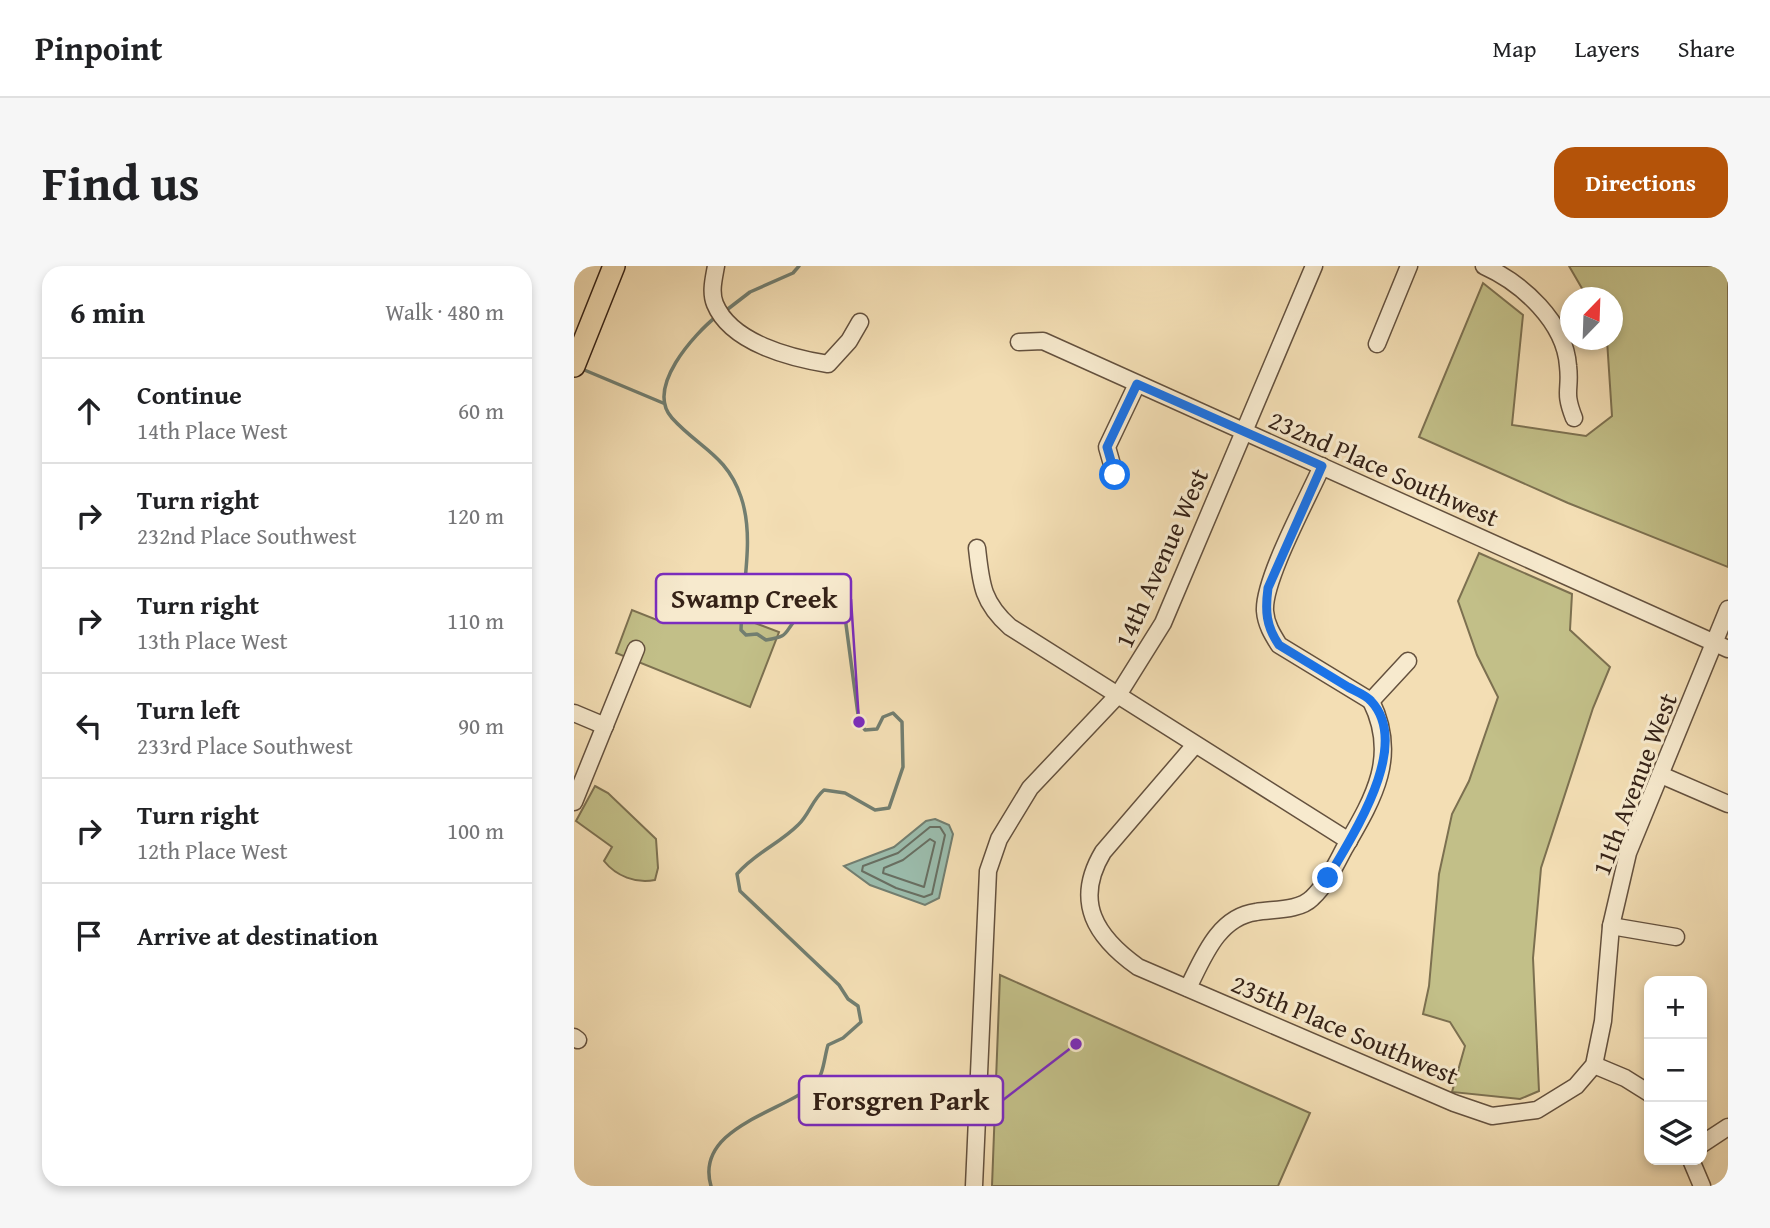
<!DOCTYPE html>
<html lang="en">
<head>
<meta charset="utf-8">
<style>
  body { margin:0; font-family:"Gentium Book Plus",serif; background:#f6f6f6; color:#202124 }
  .controls { position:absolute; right:21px; bottom:21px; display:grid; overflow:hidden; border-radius:14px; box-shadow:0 4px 10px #0003 }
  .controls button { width:63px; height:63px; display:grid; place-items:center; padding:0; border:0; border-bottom:2px solid #e0e0e0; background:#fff; color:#202124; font:35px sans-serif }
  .compass { position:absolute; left:986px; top:21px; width:63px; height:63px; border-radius:50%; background:#fff; box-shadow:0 4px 10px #0003; rotate:23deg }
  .stop { position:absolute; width:21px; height:21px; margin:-16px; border:5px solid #1a73e8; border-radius:50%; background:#fff }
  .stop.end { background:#1a73e8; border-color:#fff; box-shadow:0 2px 7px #0008 }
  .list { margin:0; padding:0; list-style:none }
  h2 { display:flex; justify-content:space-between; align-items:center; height:91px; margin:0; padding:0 28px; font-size:30px }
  h2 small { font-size:23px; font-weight:400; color:#757577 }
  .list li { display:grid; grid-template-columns:46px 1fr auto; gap:21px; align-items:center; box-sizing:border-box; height:105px; padding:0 28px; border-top:2px solid #e0e0e0 }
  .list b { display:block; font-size:26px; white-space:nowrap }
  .list p { margin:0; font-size:23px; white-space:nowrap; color:#757577 }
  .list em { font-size:23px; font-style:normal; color:#757577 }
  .icon { flex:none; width:38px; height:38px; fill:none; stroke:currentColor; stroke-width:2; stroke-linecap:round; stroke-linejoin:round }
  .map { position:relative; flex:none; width:1154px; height:920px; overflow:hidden; border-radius:21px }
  header { display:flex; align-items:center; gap:42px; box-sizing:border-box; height:98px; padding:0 35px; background:#fff; border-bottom:2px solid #e0e0e0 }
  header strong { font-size:33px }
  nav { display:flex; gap:38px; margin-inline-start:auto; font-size:24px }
  .intro { display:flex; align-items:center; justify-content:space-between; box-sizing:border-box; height:168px; padding:0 42px }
  h1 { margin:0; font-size:49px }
  .button { padding:18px 32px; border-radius:21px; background:#b45309; color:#fff; font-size:24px; font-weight:700 }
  main { display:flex; gap:42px; padding:0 42px }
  aside { flex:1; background:#fff; border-radius:21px; box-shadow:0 4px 10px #0003 }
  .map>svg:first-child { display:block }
</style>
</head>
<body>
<header>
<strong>Pinpoint</strong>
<nav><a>Map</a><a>Layers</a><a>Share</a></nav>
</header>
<div class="intro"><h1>Find us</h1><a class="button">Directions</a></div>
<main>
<aside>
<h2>6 min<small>Walk · 480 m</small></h2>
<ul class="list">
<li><svg class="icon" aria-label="ahead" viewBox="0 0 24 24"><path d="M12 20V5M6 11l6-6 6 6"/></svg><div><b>Continue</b><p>14th Place West</p></div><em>60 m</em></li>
<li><svg class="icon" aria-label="right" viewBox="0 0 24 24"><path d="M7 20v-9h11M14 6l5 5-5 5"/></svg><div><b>Turn right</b><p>232nd Place Southwest</p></div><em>120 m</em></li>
<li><svg class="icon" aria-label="right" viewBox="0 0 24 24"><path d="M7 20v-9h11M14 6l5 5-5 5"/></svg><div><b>Turn right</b><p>13th Place West</p></div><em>110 m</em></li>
<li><svg class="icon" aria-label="left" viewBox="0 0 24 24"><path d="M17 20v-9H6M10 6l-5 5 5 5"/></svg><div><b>Turn left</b><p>233rd Place Southwest</p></div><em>90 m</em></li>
<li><svg class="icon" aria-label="right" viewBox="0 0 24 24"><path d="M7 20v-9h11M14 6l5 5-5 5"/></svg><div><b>Turn right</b><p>12th Place West</p></div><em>100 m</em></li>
<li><svg class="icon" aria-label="arrive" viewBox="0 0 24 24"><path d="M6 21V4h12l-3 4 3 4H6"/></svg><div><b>Arrive at destination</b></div></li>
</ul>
</aside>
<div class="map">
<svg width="1154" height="920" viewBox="0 0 1154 920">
  <rect width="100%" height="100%" fill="#f3deb4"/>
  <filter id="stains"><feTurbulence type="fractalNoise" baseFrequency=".00286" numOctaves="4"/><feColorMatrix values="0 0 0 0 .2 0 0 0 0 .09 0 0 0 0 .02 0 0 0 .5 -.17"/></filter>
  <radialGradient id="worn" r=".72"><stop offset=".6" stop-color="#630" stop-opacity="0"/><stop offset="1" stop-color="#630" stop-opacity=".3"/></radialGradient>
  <g fill="#c2bf88" stroke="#7c7050" stroke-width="2">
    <polygon points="995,0 1154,0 1154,301 994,237 845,171 909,17 949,49 938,159 1012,170 1038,150 1033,74 1038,74 1038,32 1013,31"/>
    <polygon points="905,287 998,328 996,364 1036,401 1019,442 967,602 959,692 965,825 946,833 878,826 891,780 876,756 849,748 855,720 865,608 878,548 895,515 924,431 903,389 884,335"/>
    <polygon points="98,326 205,366 176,441 42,387 58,344 83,354"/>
    <path d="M21,520l13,7 48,46 2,29 -3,12c-19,4 -39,-4 -51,-19l8,-14 -36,-26z"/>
    <polygon points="426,709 736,847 704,920 418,920"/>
  </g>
  <polygon fill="#9bbcac" stroke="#727e70" stroke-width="2" points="361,553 375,559 379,568 365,632 351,639 296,619 270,600 320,581 352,555"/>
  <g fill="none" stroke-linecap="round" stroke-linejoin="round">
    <g stroke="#686f62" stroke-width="2">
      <polygon points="356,561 366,561 371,569 358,628 350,631 322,622 288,605 289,600 324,587"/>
      <polygon points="356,573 361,576 350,621 309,607 310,602 329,594"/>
    </g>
    <g stroke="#727e70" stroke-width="3.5">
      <polyline points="150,46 176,26 219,7 225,0"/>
      <polyline points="8,103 89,137"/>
      <path d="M137,920c-17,-58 71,-74 103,-101 10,-10 10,-27 14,-40l15,-7 18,-16 -3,-16 -10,-7 -9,-14 -99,-94 -3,-17c18,-21 42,-30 61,-49 11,-10 14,-25 26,-35l21,3 30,17 14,-2 14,-41 -1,-45 -9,-9 -10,4 -6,12 -12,1 -6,-8 -14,-105 -7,-9 -11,-6c-9,5 -24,10 -31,17 -13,15 -6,17 -30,21l-9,-6 -11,1 -5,-5c1,-43 14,-92 0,-133 -14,-42 -42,-49 -69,-79 -27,-30 22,-84 45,-102"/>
    </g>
    <g stroke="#64513e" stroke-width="19">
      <g id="minor">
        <path d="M142,0c-2,12 -6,26 -1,38 16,39 76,54 113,60l21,-23 11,-19"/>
        <path d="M910,0c38,17 81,56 84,100 3,25 -5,24 6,52"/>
        <polyline points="445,76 469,75 1154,383"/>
        <polyline points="803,78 835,0"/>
        <path d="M748,200c-14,32 -59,114 -57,145 1,13 7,23 14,34l92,56"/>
        <polyline points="541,209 533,181 563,118"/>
        <path d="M403,282c4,36 5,54 33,79l339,214"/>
        <polyline points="797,435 834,395"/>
        <polyline points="0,447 31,460"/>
        <path d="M620,480l-91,106c-30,50 -7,85 35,115l316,136 38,13 45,-6 39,-24 18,-21 9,-44 8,-95 17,-73 100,-244"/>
        <polyline points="1087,509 1154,538"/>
        <polyline points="0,536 62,383"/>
        <polyline points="1037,660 1102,671"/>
        <path d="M614,722c15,-30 30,-71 68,-76 17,-3 43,-1 56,-14 14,-13 23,-32 32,-49 29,-50 55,-92 27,-148"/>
        <polyline points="0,771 4,774"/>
        <polyline points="1020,799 1051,812 1075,827"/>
        <polyline points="1128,878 1154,861"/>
        <polyline points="1117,894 1128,920"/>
        <polyline points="400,920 414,605 425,573 456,522 544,429 589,357 740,0"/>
      </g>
    </g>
    <g stroke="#352217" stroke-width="24">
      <polyline id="major" points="0,100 40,0"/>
    </g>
    <use href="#minor" stroke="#f7eace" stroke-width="16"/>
    <use href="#major" stroke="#f3deb4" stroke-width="21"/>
  </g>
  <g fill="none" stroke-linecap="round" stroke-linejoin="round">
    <path stroke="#1a73e8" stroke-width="9" d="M541,209l-8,-28 30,-63 185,82 -54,122c-3,23 -2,38 11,57 23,14 46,28 69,42 7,4 18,8 23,14 42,45 -20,136 -43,177"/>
  </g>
  <g text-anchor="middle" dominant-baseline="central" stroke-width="6" stroke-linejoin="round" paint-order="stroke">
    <g font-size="26" fill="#352217" stroke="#f7eace">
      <text transform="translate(810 202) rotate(24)">232nd Place Southwest</text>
      <text transform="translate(587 292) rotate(-66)">14th Avenue West</text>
      <text transform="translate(1060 518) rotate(-69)">11th Avenue West</text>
      <text transform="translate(771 763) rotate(23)">235th Place Southwest</text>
    </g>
  </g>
  <path fill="none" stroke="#7b2cbf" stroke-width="2.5" d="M285 456L277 333M502 778L429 834"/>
  <g fill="#7b2cbf" stroke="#f7eace" stroke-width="2.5">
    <circle cx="285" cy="456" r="7"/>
    <circle cx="502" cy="778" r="7"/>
  </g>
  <g fill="#f7eace" stroke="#7b2cbf" stroke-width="2.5">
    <rect x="82" y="308" width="195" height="49" rx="7"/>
    <rect x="225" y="810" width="204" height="49" rx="7"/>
  </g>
  <g font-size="28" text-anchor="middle" font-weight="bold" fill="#352217">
    <text x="180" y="342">Swamp Creek</text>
    <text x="327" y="844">Forsgren Park</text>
  </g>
  <rect width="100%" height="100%" filter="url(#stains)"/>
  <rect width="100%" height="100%" fill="url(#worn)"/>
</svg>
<div class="controls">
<button>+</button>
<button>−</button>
<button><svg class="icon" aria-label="layers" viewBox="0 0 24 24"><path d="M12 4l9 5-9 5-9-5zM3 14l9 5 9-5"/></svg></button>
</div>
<svg class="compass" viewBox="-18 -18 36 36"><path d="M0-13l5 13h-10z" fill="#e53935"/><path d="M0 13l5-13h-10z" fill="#757577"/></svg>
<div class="stop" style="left:541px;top:209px"></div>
<div class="stop end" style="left:754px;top:612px"></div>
</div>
</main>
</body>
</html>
